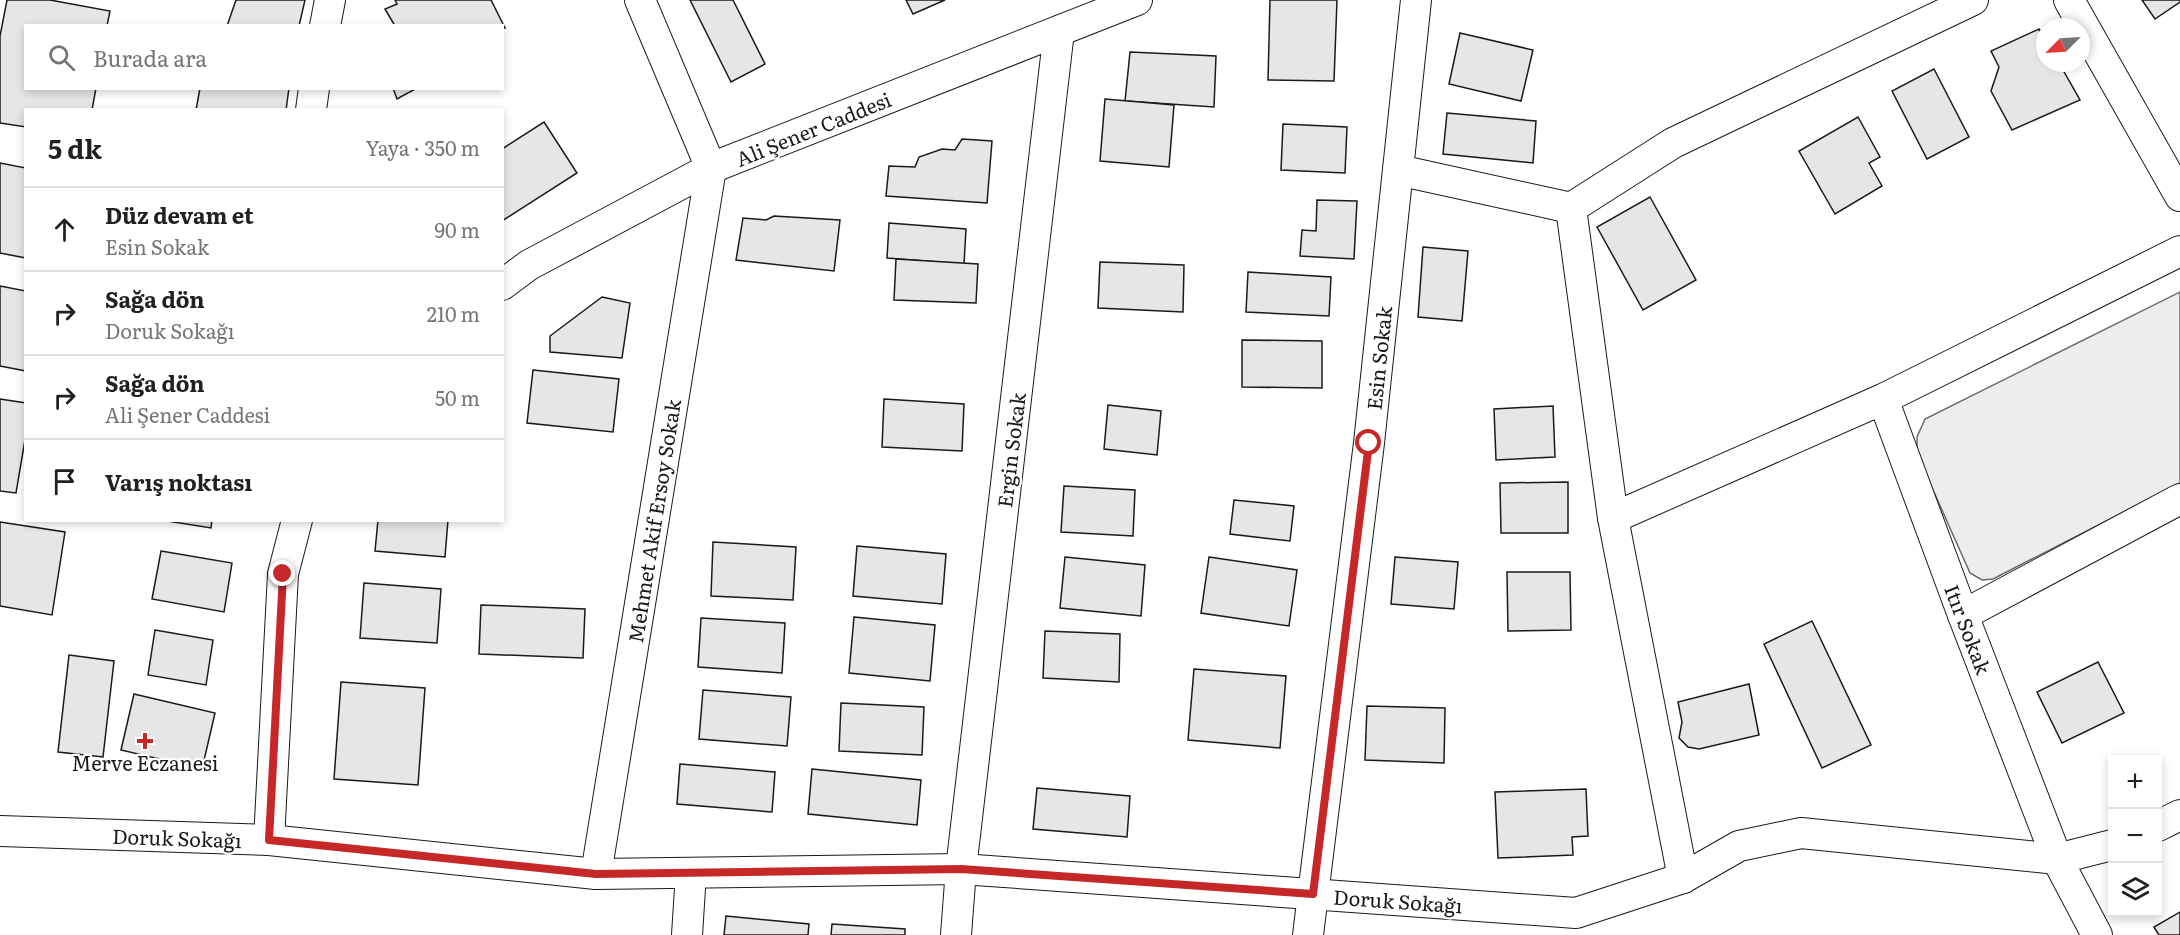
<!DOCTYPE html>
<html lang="tr">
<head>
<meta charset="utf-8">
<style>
  body { margin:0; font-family:Literata,serif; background:#f2f2f2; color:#202124 }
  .controls { position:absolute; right:18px; bottom:18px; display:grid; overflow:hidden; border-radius:0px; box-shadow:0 3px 9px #0003 }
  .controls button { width:54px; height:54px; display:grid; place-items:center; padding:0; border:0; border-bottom:2px solid #e0e0e0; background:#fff; color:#202124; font:30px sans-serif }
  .compass { position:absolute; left:2036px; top:18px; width:54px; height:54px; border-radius:50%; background:#fff; box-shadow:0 3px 9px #0003; rotate:246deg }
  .stop { position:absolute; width:18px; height:18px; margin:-14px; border:4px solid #c62828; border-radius:50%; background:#fff }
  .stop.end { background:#c62828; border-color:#fff; box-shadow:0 2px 6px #0008 }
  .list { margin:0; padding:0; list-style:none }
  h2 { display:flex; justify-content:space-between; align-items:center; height:78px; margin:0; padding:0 24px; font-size:26px }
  h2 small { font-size:20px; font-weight:400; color:#757577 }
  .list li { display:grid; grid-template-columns:39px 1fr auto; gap:18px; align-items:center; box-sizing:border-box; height:84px; padding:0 24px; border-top:2px solid #e0e0e0 }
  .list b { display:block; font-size:22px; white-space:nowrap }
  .list p { margin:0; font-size:20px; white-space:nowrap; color:#757577 }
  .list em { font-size:20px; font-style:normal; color:#757577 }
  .icon { flex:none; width:33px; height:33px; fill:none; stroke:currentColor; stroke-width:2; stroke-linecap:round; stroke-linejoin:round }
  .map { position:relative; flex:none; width:2180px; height:935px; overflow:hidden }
  .search { position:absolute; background:#fff; box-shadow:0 3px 9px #0003; left:24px; top:24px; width:480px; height:66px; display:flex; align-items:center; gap:15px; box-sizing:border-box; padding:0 21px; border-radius:0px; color:#757577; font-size:22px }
  .panel { position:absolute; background:#fff; box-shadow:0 3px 9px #0003; left:24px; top:108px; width:480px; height:414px; border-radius:0px }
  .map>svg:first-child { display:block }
</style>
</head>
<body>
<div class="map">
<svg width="2180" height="935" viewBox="0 0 2180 935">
  <rect width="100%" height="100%" fill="#fff"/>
  <polygon fill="#ededed" stroke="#6a6a6a" stroke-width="1.5" points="2180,292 2180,483 1993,579 1982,580 1970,573 1917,454 1917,437 1925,419"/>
  <g fill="#e6e6e6" stroke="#1a1a1a" stroke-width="1.5">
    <polygon points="7,0 50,0 110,11 107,26 26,26 26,88 96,88 92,110 26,110 26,127 0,123 0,36"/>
    <polygon points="236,0 305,0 299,26 227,26"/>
    <polygon points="395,0 491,0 505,28 395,26 385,9 397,4"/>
    <polygon points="690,0 733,0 765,64 731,82"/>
    <polygon points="906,0 945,0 913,14"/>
    <polygon points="1270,0 1337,0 1334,81 1268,80"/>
    <polygon points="2142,0 2180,0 2180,2 2155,19"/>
    <polygon points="2039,29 2045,39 2045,63 2059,63 2080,100 2012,130 1991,91 1999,67 1991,51"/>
    <polygon points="1460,33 1533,50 1521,101 1449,84"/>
    <polygon points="1130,52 1216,56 1214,107 1125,101"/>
    <polygon points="1934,69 1969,137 1927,159 1892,91"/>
    <polygon points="200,88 289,88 286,110 196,110"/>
    <polygon points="393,88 417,88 397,99"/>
    <polygon points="1105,99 1174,105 1169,167 1100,161"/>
    <polygon points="1447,113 1536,121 1533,163 1443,154"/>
    <polygon points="1858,117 1880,157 1869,163 1882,186 1835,214 1799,151"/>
    <polygon points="544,122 577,173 502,221 502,149"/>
    <polygon points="1283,124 1347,127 1345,173 1281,170"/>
    <polygon points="962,139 992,141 987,203 886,196 889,166 915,167 919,157 942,149 955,150"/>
    <polygon points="0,163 26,168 26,258 0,253"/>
    <polygon points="1650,197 1696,280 1643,310 1597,227"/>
    <polygon points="1317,200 1357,201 1354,259 1300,256 1302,230 1316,231"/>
    <polygon points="774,216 840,220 834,271 736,260 743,218 766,220"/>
    <polygon points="889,223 966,229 964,264 887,258"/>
    <polygon points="1423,247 1468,251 1462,321 1418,317"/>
    <polygon points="896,259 978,264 976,303 894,300"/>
    <polygon points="1100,262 1184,265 1183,312 1098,308"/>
    <polygon points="1248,272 1331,277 1329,316 1246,312"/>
    <polygon points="0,286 26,291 26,371 0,366"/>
    <polygon points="602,297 630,303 622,358 550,352 550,336"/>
    <polygon points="1242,340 1322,341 1322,388 1242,387"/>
    <polygon points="533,370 619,379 613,432 527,423"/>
    <polygon points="0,399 26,403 26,434 16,493 0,491"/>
    <polygon points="884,399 964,404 962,451 882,447"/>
    <polygon points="1108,405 1161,411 1157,455 1104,449"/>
    <polygon points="1553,406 1555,457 1496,460 1494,409"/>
    <polygon points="1568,482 1568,533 1501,533 1500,483"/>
    <polygon points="1064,486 1135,490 1133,536 1061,532"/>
    <polygon points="1234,500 1294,506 1290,541 1230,534"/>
    <polygon points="161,520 212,520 211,528"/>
    <polygon points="378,520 448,520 445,557 375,551"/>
    <polygon points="0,522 65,532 52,615 0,606"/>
    <polygon points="713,542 796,547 793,600 711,596"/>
    <polygon points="857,546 946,554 942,604 853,596"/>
    <polygon points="161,551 232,563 224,612 152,599"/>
    <polygon points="1065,557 1145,565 1141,616 1060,608"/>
    <polygon points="1209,557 1297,570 1289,626 1201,613"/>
    <polygon points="1395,557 1458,562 1454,609 1391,604"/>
    <polygon points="1507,572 1570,572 1571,630 1508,631"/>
    <polygon points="364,583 441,589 437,643 360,638"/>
    <polygon points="481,605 585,609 583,658 479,654"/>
    <polygon points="854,617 935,625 930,681 849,673"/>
    <polygon points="701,618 785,623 782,673 698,667"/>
    <polygon points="1812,621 1871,745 1822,768 1764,644"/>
    <polygon points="155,630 213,640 206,685 148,675"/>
    <polygon points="1045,631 1120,634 1119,682 1043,678"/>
    <polygon points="69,655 114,661 103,757 58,752"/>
    <polygon points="2098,662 2124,713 2062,743 2037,692"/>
    <polygon points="1194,669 1286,676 1280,748 1188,740"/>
    <polygon points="341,682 425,688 418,785 334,779"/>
    <polygon points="1749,684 1759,735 1699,749 1688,747 1679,738 1682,722 1678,702"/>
    <polygon points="703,690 791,697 787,746 699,739"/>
    <polygon points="134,694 215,713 202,769 121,750"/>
    <polygon points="841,703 924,707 922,755 839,751"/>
    <polygon points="1367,706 1445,708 1444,763 1365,760"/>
    <polygon points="680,764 775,772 772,812 677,804"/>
    <polygon points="812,769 921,780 917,825 808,814"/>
    <polygon points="1037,788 1130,796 1127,837 1033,829"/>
    <polygon points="1586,789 1588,836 1572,837 1573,855 1498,858 1495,792"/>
    <polygon points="2180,912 2180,935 2159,935 2154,927"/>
    <polygon points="726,916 809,924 808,935 724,935"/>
    <polygon points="832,924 905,929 905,935 831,935"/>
  </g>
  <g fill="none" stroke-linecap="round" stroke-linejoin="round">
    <g stroke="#1a1a1a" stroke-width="32">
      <g id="street">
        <polyline points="2069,0 2180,196"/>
        <polyline points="325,26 330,0"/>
        <polyline points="311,110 314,88"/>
        <polyline points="1398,170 1571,208 1673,143 1973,0"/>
        <polyline points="1571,208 1613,518 1683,878"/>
        <polyline points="502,285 529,265 711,168 1137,0"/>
        <polyline points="1883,399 1963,615 2057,859 2097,935"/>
        <polyline points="1613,518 1883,399 2180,251"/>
        <polyline points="1963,615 2180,499"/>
        <polyline points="2158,826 2180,815"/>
        <polyline points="0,831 269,840 596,874 961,869 1576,913 1683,878 1739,846 1801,833 2057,859 2112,845"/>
        <polyline points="269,840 283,574 297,520"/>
        <polyline points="596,874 711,168 640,0"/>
        <polyline points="687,935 691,873"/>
        <polyline points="956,935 961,869 1059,31"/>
        <polyline points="1308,935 1369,443 1416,0"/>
      </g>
    </g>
    <use href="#street" stroke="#fff" stroke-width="30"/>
  </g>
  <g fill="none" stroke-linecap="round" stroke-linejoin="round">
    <polyline stroke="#c62828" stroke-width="8" points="283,574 269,840 596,874 961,869 1313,894 1369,443"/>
  </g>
  <path fill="#c62828" stroke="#fff" stroke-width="2" d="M142 732h6v6h6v6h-6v6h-6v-6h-6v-6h6z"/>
  <g text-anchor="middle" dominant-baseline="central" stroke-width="4.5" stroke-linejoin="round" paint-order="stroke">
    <g font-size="20" fill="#1a1a1a" stroke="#fff">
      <text transform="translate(813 128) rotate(-22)">Ali Şener Caddesi</text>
      <text transform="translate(1378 358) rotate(-84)">Esin Sokak</text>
      <text transform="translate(1010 450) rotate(-83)">Ergin Sokak</text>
      <text transform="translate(653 521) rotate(-81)">Mehmet Akif Ersoy Sokak</text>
      <text transform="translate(1969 629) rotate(69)">Itır Sokak</text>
      <text transform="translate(177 837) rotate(2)">Doruk Sokağı</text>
      <text transform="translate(1398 900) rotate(4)">Doruk Sokağı</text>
    </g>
    <g font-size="20" fill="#1a1a1a" stroke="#fff">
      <text x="145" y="762">Merve Eczanesi</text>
    </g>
  </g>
</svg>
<div class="controls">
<button>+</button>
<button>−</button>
<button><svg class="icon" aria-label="layers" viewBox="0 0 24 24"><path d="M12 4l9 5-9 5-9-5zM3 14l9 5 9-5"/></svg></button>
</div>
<svg class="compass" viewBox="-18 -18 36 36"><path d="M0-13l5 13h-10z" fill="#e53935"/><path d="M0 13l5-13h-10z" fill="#757577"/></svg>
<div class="stop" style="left:1369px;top:443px"></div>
<div class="stop end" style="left:283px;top:574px"></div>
<div class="search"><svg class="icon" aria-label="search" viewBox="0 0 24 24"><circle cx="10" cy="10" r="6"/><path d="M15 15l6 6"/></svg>Burada ara</div>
<section class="panel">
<h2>5 dk<small>Yaya · 350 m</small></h2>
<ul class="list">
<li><svg class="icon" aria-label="ahead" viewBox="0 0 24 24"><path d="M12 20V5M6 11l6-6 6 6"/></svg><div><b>Düz devam et</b><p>Esin Sokak</p></div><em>90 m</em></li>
<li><svg class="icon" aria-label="right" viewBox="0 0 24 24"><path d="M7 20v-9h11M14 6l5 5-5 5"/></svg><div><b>Sağa dön</b><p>Doruk Sokağı</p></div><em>210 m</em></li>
<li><svg class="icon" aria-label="right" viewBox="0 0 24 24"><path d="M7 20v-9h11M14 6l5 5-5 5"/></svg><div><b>Sağa dön</b><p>Ali Şener Caddesi</p></div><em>50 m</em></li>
<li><svg class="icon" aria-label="arrive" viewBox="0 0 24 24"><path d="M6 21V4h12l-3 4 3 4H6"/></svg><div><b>Varış noktası</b></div></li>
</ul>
</section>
</div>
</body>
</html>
